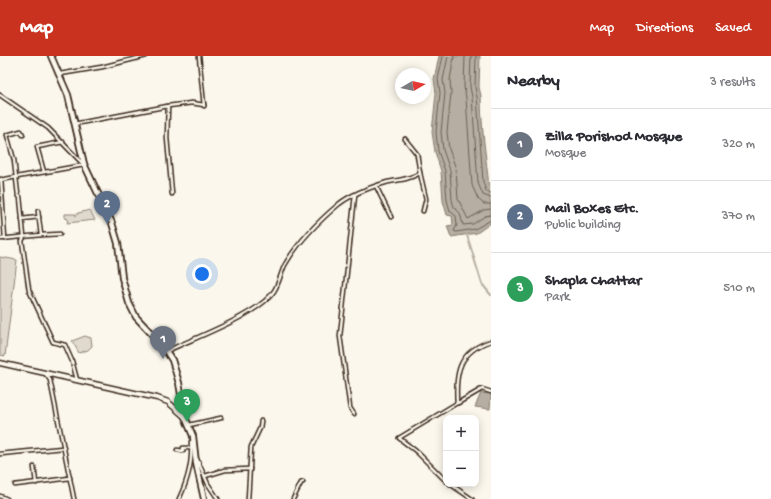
<!DOCTYPE html>
<html lang="en">
<head>
<meta charset="utf-8">
<style>
  body { margin:0; font-family:"Gochi Hand",sans-serif; background:#f2f2f3; color:#2b2b33 }
  .controls { position:absolute; right:12px; bottom:12px; display:grid; overflow:hidden; border-radius:8px; box-shadow:0 2px 10px #0003 }
  .controls button { width:36px; height:36px; display:grid; place-items:center; padding:0; border:0; border-bottom:1px solid #e1e1e2; background:#fff; color:#2b2b33; font:20px sans-serif }
  .compass { position:absolute; left:395px; top:12px; width:36px; height:36px; border-radius:50%; background:#fff; box-shadow:0 2px 10px #0003; rotate:81deg }
  .you { position:absolute; left:202px; top:218px; width:14px; height:14px; margin:-10px; border:3px solid #fff; border-radius:50%; background:#1a73e8; box-shadow:0 0 0 6px #1a73e833 }
  .badge { display:grid; place-items:center; width:26px; height:26px; border-radius:50%; background:#c8321e; color:#fff; font-size:13px; font-weight:700 }
  .pin { position:absolute; translate:-50% -33px; filter:drop-shadow(0 1px 2px #0008) }
  .pin::after { content:''; position:absolute; top:21px; width:14px; height:12px; background:inherit; clip-path:polygon(0 0,100% 0,50% 100%) }
  .list { margin:0; padding:0; list-style:none }
  h2 { display:flex; justify-content:space-between; align-items:center; height:52px; margin:0; padding:0 16px; font-size:17px }
  h2 small { font-size:13px; font-weight:400; color:#7c7c81 }
  .list li { display:grid; grid-template-columns:26px 1fr auto; gap:12px; align-items:center; box-sizing:border-box; height:72px; padding:0 16px; border-top:1px solid #e1e1e2 }
  .list b { display:block; font-size:15px; white-space:nowrap }
  .list p { margin:0; font-size:13px; white-space:nowrap; color:#7c7c81 }
  .list em { font-size:13px; font-style:normal; color:#7c7c81 }
  .map { position:relative; flex:none; width:491px; height:443px; overflow:hidden }
  header { display:flex; align-items:center; gap:24px; box-sizing:border-box; height:56px; padding:0 20px; background:#c8321e; color:#fff }
  header strong { font-size:19px }
  nav { display:flex; gap:22px; margin-inline-start:auto; font-size:14px }
  main { display:flex }
  aside { flex:1; background:#fff }
  .map>svg:first-child { display:block }
</style>
</head>
<body>
<header>
<strong>Map</strong>
<nav><a>Map</a><a>Directions</a><a>Saved</a></nav>
</header>
<main>
<div class="map">
<svg width="491" height="443" viewBox="0 0 491 443">
  <rect width="100%" height="100%" fill="#fbf7ec"/>
  <filter id="ink" filterUnits="userSpaceOnUse"><feTurbulence type="fractalNoise" baseFrequency=".025" numOctaves="2"/><feDisplacementMap in="SourceGraphic" scale="8" xChannelSelector="R" yChannelSelector="G"/><feConvolveMatrix kernelMatrix="1 2 1 2 8 2 1 2 1" color-interpolation-filters="sRGB"/></filter>
  <g filter="url(#ink)">
    <g fill="#dfd9ce" stroke="#8d8276">
      <polygon points="90,154 95,164 67,167 68,163 65,162 65,158 76,158 76,160 78,157"/>
      <polygon points="0,201 17,204 5,300 0,299"/>
      <polygon points="85,280 91,282 92,290 88,294 79,297 72,285"/>
    </g>
    <g fill="#b6aea2" stroke="#85796d">
      <path d="M439,0h41l-1,31 2,9c0,43 10,85 10,127l-14,10 -26,4 -4,-11 6,-1 -1,-9 -5,-1 -4,-14 -2,-30 -6,-19 -3,-20 4,-39 -2,-14z"/>
      <polygon points="481,337 491,338 490,353 475,351"/>
    </g>
    <g fill="none" stroke-linecap="round" stroke-linejoin="round">
      <g stroke="#6c5f53" stroke-width="1">
        <polyline points="443,0 438,23 440,37 436,76 438,95 445,115 447,144 450,155 456,160 457,169 454,175 456,176 475,173 491,164"/>
        <polyline points="448,0 443,24 445,37 441,76 443,94 450,114 452,144 454,151 460,157 463,169 473,168 485,160 491,159"/>
        <polyline points="454,0 450,24 451,37 447,76 449,93 456,113 458,143 468,163 484,154 491,153"/>
        <polyline points="465,0 464,31 466,42 472,129 478,143 484,148 491,148"/>
        <polyline points="471,0 470,31 472,41 478,127 483,139 491,142"/>
        <polyline points="476,0 475,31 477,41 483,126 486,135 491,137"/>
      </g>
      <polyline stroke="#b6aea2" stroke-width="2" points="466,176 482,228 491,239"/>
      <g stroke="#3b2a1e" stroke-width="5.5">
        <g id="minor">
          <polyline points="199,0 204,50"/>
          <polyline points="60,18 102,11 146,0"/>
          <polyline points="0,39 48,72 82,107"/>
          <polyline points="168,50 192,47 204,49"/>
          <polyline points="74,68 168,50 167,82 172,138"/>
          <polyline points="23,79 21,75 7,79 14,104 18,139 20,141 24,181 22,185 29,234 53,286 65,289 72,305 77,324"/>
          <polyline points="44,116 37,91 63,86"/>
          <polyline points="420,117 426,143 423,155"/>
          <polyline points="1,123 5,183"/>
          <polyline points="0,124 84,109"/>
          <polyline points="376,130 391,161"/>
          <polyline points="22,163 39,161"/>
          <polyline points="41,179 60,178"/>
          <polyline points="0,183 41,179 38,155"/>
          <path d="M167,295c27,-13 93,-37 107,-60 6,-9 7,-20 12,-28 13,-22 34,-43 53,-59 14,-11 32,-17 49,-22 12,-2 22,-3 32,-9l-3,-19 -12,-15"/>
          <polyline points="45,317 50,324 74,443"/>
          <polyline points="458,347 482,333 491,336"/>
          <polyline points="354,358 350,352 340,280 355,139"/>
          <polyline points="190,371 189,369 221,362"/>
          <polyline points="177,394 183,395 183,392 192,392"/>
          <polyline points="0,398 63,392"/>
          <polyline points="197,403 208,428 218,443"/>
          <polyline points="34,411 36,427"/>
          <polyline points="205,420 225,414 250,413"/>
          <path d="M446,425l-29,-29 -18,-14 58,-35c-2,-31 2,-52 34,-62"/>
          <polyline points="450,428 472,443"/>
          <polyline points="15,429 70,422"/>
          <polyline points="0,440 7,443"/>
          <path d="M179,443c9,-19 14,-37 12,-57"/>
          <polyline points="248,443 251,391 260,372 261,365"/>
          <polyline points="293,443 301,427 303,426"/>
        </g>
      </g>
      <g stroke="#3b2a1e" stroke-width="7">
        <polyline id="major" points="0,307 157,342 168,346 185,361"/>
      </g>
      <g stroke="#3b2a1e" stroke-width="8">
        <polyline id="highway" points="51,0 68,39 84,108 112,167 118,187 122,222 129,247 136,261 162,289 172,304 179,327 185,361 193,380 196,407 204,443"/>
      </g>
      <use href="#minor" stroke="#fbf7ec" stroke-width="2.5"/>
      <use href="#major" stroke="#fbf7ec" stroke-width="4"/>
      <use href="#highway" stroke="#fbf7ec" stroke-width="4.5"/>
    </g>
  </g>
</svg>
<div class="controls">
<button>+</button>
<button>−</button>
</div>
<svg class="compass" viewBox="-18 -18 36 36"><path d="M0-13l5 13h-10z" fill="#e53935"/><path d="M0 13l5-13h-10z" fill="#7c7c81"/></svg>
<div class="you"></div>
<div class="pin badge" style="left:163px;top:303px;background:#6b7280">1</div>
<div class="pin badge" style="left:107px;top:168px;background:#5c6f8a">2</div>
<div class="pin badge" style="left:187px;top:366px;background:#2e9e5b">3</div>
</div>
<aside>
<h2>Nearby<small>3 results</small></h2>
<ul class="list">
<li><span class="badge" style="background:#6b7280">1</span><div><b>Zilla Porishod Mosque</b><p>Mosque</p></div><em>320 m</em></li>
<li><span class="badge" style="background:#5c6f8a">2</span><div><b>Mail Boxes Etc.</b><p>Public building</p></div><em>370 m</em></li>
<li><span class="badge" style="background:#2e9e5b">3</span><div><b>Shapla Chattar</b><p>Park</p></div><em>510 m</em></li>
</ul>
</aside>
</main>
</body>
</html>
